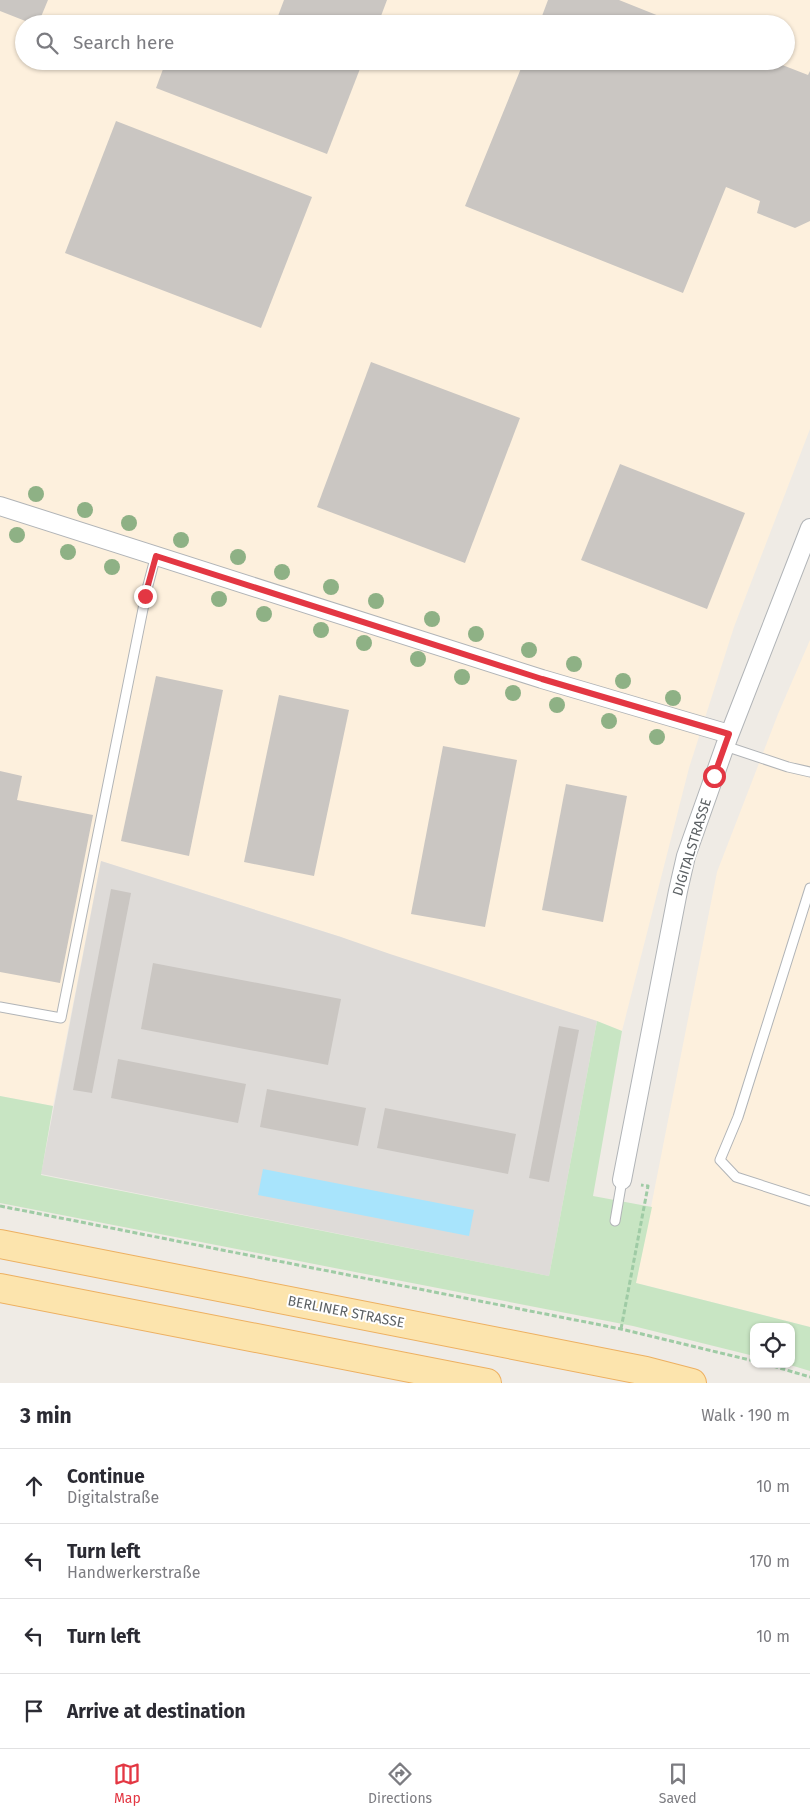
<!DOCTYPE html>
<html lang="en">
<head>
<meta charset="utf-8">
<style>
  body { margin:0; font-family:"Fira Sans",sans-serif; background:#f2f2f3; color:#2b2b33 }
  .controls { position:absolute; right:15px; bottom:15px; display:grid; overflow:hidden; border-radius:10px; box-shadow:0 1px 4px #0004 }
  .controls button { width:45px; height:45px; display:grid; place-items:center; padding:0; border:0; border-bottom:1px solid #e1e1e2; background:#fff; color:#2b2b33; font:25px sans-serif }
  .stop { position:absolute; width:15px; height:15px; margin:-11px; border:4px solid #e33743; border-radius:50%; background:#fff }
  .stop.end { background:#e33743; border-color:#fff; box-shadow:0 1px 5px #0008 }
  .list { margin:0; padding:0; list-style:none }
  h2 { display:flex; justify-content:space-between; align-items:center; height:65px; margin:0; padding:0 20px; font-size:21px }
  h2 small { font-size:16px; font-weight:400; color:#7c7c81 }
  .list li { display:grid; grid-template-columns:32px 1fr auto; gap:15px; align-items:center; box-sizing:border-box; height:75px; padding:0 20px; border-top:1px solid #e1e1e2 }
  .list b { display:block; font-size:19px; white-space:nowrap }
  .list p { margin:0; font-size:16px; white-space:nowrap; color:#7c7c81 }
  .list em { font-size:16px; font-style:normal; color:#7c7c81 }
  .icon { flex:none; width:28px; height:28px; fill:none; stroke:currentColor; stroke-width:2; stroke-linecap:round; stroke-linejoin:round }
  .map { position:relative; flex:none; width:810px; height:1383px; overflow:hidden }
  .search { position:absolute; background:#fff; box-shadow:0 1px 4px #0004; left:15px; right:15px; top:15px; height:55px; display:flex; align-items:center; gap:12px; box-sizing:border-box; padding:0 18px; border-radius:28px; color:#7c7c81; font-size:19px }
  .sheet { height:365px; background:#fff }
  nav { display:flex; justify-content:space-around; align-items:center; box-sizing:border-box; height:70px; border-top:1px solid #e1e1e2; background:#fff; font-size:14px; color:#7c7c81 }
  nav a { display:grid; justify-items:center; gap:2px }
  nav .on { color:#e33743 }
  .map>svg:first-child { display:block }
</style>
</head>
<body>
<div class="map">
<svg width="810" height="1383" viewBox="0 0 810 1383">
  <rect width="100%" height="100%" fill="#efebe5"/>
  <g fill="#fdf0dd" fill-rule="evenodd">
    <path d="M0,0h810v429l-76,198 -45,141 -67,263 -25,-10 -233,-74 -23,-10 -240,-76 -48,245 -53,-10zM24,24h762v37h-762z"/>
    <polygon points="810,640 810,1327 636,1283 717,872 778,714"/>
  </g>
  <polygon fill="#dedbd8" points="101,861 341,937 390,954 597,1021 549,1276 41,1174"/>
  <polygon fill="#c8e5c3" points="597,1021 622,1031 593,1196 652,1207 636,1283 810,1327 810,1371 787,1364 791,1364 791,1327 754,1327 754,1356 633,1326 0,1203 0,1096 53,1106 41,1175 549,1276"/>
  <polygon fill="#a8e4fc" points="263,1169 474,1210 469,1236 258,1195"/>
  <g fill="#cac6c2">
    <polygon points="0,0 48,0 38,24 33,24 0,11"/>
    <polygon points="284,0 387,0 378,24 275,24"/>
    <polygon points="548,0 619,0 679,24 539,24"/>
    <polygon points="166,61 363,61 327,154 156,88"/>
    <polygon points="524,61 772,61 808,75 810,71 810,221 795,228 757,213 760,201 726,187 683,293 465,206"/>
    <polygon points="116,121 312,197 261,328 65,253"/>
    <polygon points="371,362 520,418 465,563 317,507"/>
    <polygon points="620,464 745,513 707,609 581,560"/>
    <polygon points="156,676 223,690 189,856 121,841"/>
    <polygon points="279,695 349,710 314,876 244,862"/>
    <polygon points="443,746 517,760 485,927 411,914"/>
    <polygon points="0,771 22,776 17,800 93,815 60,983 0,972"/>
    <polygon points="566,784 627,796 603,922 542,910"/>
    <polygon points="111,889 131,893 92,1093 73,1090"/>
    <polygon points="153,963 341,999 328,1065 141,1029"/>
    <polygon points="559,1026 579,1030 549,1182 529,1178"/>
    <polygon points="118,1059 246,1084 238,1123 111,1098"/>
    <polygon points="267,1089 366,1108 358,1146 260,1127"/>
    <polygon points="385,1108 516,1134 508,1174 377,1148"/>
  </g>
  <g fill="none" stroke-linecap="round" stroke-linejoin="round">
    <g stroke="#b1b4b7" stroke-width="11">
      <g id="lane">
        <polyline points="725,746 788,767 810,772"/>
        <polyline points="810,888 738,1117 720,1160 736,1177 810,1201"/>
        <polyline points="0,1007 61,1018 147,589 156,555"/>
        <polyline points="615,1221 622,1180"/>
      </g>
    </g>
    <g stroke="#b1b4b7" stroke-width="20">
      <g id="street">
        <polyline points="0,506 542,679 729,734"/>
        <polyline points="622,1180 678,891 686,856 725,746 810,528"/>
      </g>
    </g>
    <g stroke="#edb061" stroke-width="30">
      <g id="primary">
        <polyline points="0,1244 646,1371 692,1383"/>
        <polyline points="0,1288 487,1383"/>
      </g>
    </g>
    <g stroke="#9fcba5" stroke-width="3" stroke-dasharray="5 2.5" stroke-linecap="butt">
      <polyline points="0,1206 621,1329 754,1361"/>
      <polyline points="621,1329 648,1186 641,1185"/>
      <polyline points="766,1364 810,1377"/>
    </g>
    <use href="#lane" stroke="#fff" stroke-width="9"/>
    <use href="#street" stroke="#fff" stroke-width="18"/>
    <use href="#primary" stroke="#fce4ad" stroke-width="28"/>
  </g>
  <g fill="#8eb185">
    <circle cx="36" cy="494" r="8"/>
    <circle cx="85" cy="510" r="8"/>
    <circle cx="129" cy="523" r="8"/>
    <circle cx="17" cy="535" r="8"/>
    <circle cx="181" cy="540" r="8"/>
    <circle cx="68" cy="552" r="8"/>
    <circle cx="238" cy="557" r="8"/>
    <circle cx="112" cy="567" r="8"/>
    <circle cx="282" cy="572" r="8"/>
    <circle cx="331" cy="587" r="8"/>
    <circle cx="219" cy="599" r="8"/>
    <circle cx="376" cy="601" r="8"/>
    <circle cx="264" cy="614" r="8"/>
    <circle cx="432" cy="619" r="8"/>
    <circle cx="321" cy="630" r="8"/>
    <circle cx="476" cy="634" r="8"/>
    <circle cx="364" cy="643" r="8"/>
    <circle cx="529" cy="650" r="8"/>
    <circle cx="418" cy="659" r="8"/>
    <circle cx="574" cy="664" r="8"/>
    <circle cx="462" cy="677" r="8"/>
    <circle cx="623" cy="681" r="8"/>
    <circle cx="513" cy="693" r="8"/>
    <circle cx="673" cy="698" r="8"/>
    <circle cx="557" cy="705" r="8"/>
    <circle cx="609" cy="721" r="8"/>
    <circle cx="657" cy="737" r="8"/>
  </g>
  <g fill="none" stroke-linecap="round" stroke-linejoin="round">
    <polyline stroke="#e33743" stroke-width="6" points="145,596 156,556 542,679 729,734 714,776"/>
  </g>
  <g text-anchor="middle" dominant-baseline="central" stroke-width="4" stroke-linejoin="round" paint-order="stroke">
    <g font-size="14" fill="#5d6265" stroke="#fff">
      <text transform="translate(692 847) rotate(-73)">DIGITALSTRASSE</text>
      <text transform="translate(346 1312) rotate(11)">BERLINER STRASSE</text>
    </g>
  </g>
</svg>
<div class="controls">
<button><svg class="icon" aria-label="locate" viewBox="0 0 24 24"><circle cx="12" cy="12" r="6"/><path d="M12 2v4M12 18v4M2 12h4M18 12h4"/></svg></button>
</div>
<div class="stop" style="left:714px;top:776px"></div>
<div class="stop end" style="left:145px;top:596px"></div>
<div class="search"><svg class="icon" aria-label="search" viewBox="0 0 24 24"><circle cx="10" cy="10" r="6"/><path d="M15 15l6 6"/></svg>Search here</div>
</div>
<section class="sheet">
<h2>3 min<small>Walk · 190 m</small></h2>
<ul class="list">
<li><svg class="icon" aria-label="ahead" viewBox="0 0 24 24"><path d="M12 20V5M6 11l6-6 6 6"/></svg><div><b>Continue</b><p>Digitalstraße</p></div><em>10 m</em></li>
<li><svg class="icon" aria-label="left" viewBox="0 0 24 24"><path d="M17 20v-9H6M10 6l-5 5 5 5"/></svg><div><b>Turn left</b><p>Handwerkerstraße</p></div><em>170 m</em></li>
<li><svg class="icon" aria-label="left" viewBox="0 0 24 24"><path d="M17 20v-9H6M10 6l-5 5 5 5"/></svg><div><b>Turn left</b></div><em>10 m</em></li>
<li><svg class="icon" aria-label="arrive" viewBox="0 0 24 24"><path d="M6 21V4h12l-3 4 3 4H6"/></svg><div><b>Arrive at destination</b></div></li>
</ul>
</section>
<nav>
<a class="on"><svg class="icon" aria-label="map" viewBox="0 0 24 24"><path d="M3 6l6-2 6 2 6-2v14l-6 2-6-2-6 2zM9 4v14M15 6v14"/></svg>Map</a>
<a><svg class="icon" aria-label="directions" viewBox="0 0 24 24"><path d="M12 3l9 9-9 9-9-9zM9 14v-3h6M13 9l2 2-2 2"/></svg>Directions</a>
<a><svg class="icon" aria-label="saved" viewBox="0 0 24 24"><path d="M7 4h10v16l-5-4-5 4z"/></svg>Saved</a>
</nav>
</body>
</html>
